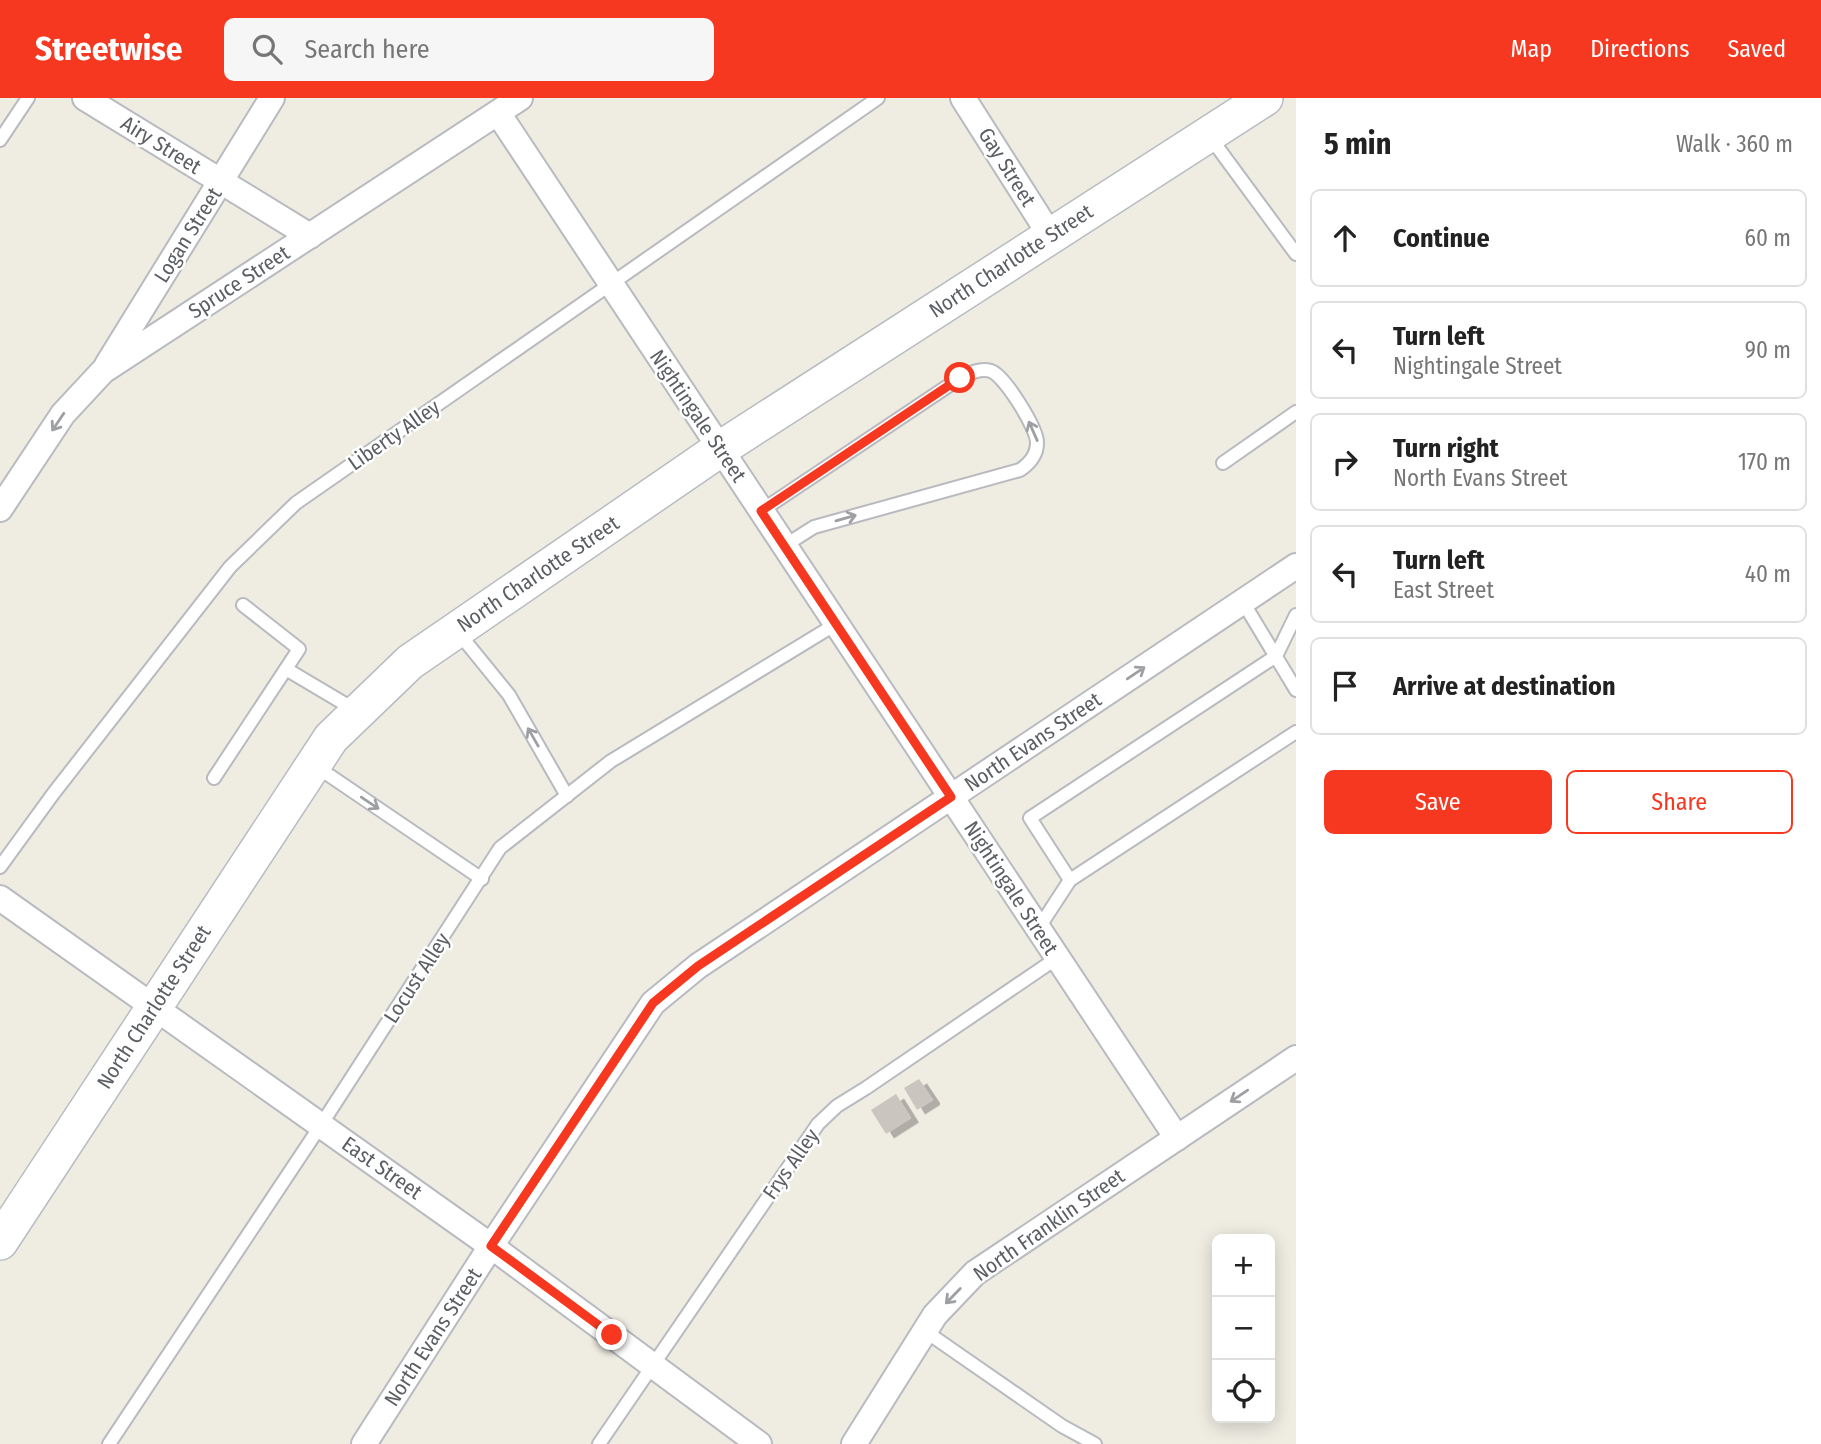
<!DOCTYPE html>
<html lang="en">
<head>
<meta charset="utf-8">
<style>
  body { margin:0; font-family:"Fira Sans Condensed",sans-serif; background:#f6f6f6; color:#222 }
  .controls { position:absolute; right:21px; bottom:21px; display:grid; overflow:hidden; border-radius:10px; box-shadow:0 4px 18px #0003 }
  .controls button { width:63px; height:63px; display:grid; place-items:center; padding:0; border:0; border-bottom:2px solid #e0e0e0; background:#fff; color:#222; font:35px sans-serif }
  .stop { position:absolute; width:21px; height:21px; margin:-16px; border:5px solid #f73820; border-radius:50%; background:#fff }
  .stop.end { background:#f73820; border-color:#fff; box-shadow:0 2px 7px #0008 }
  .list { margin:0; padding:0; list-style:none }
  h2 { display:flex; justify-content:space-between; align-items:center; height:91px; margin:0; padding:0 28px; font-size:30px }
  h2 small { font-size:23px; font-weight:400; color:#767676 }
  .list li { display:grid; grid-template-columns:46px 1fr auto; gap:21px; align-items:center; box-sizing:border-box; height:98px; margin:0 14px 14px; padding:0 14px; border:2px solid #e0e0e0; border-radius:10px }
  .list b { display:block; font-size:26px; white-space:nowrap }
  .list p { margin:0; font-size:23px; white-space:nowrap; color:#767676 }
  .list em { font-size:23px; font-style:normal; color:#767676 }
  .actions { display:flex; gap:14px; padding:21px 28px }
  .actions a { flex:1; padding:16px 0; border:2px solid #f73820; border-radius:10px; text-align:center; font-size:24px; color:#f73820 }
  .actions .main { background:#f73820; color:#fff }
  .icon { flex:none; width:38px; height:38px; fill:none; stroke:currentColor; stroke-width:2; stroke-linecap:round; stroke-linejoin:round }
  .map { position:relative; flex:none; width:1296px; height:1346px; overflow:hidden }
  header { display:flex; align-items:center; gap:42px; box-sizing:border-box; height:98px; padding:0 35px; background:#f73820; color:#fff }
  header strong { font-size:33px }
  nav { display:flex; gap:38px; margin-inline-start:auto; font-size:24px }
  .search { width:490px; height:63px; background:#f6f6f6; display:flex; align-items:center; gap:18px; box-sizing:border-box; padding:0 24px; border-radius:10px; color:#767676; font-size:26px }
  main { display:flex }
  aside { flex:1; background:#fff }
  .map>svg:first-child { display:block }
</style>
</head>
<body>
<header>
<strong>Streetwise</strong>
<div class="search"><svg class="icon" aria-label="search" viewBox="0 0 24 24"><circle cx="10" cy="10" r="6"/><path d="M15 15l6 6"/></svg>Search here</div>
<nav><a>Map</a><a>Directions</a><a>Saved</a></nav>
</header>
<main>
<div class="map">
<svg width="1296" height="1346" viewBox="0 0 1296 1346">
  <defs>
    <filter id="shadow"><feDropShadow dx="8" dy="4.5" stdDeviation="0" flood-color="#0004"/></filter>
  </defs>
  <rect width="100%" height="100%" fill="#efece2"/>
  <g fill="#cac6bf" filter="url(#shadow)">
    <polygon points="919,981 933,1002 917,1012 904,990"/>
    <polygon points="896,996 911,1020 886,1036 871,1012"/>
  </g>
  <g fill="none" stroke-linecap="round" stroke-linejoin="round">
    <g stroke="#b8bac0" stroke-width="16">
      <g id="service">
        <polyline points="1210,39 1296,156"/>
        <polyline points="0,42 28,0"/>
        <polyline points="1223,365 1296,314"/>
        <path d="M761,413l199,-133c10,-5 20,-10 31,-7 14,5 47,59 46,72 0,12 -8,21 -17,27l-206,57 -30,19"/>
        <polyline points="1243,504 1296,592"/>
        <polyline points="457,533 509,597 567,698"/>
        <polyline points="286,571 355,612"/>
        <polyline points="317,669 482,781"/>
        <polyline points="214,680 299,551 243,507"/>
        <polyline points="0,769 53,696 230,469 296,405 878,0"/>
        <polyline points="1070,782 1030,720 1276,558 1296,517"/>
        <polyline points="1038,831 1070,782 1296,634"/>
        <polyline points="925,1233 1062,1328 1095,1346"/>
        <polyline points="109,1346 321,1027 500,750 611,663 836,526"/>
        <polyline points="599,1346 818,1026 837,1008 866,990 1057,860"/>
      </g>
    </g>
    <g stroke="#b8bac0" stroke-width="28">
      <g id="minor">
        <polyline points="85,0 310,138"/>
        <polyline points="963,0 1050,137"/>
        <polyline points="498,15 1177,1040"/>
        <polyline points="107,267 272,0"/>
        <polyline points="0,411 63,316 103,273 520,0"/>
        <polyline points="0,800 491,1148 759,1346"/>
        <polyline points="364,1346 491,1148 653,905 698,868 1296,468"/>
        <polyline points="854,1346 935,1217 975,1175 1296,960"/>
      </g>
    </g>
    <g stroke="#b8bcc2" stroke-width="38">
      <polyline id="secondary" points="0,1144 331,640 410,564 720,351 1265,0"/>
    </g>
    <use href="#service" stroke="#fff" stroke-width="12"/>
    <use href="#minor" stroke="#fff" stroke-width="24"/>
    <use href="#secondary" stroke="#fff" stroke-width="35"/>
  </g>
  <defs><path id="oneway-shaft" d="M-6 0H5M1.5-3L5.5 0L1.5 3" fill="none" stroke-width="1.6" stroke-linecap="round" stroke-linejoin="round" transform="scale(1.75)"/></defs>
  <g stroke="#9d9fa2">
    <use href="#oneway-shaft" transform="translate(58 324) rotate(124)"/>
    <use href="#oneway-shaft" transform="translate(1033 333) rotate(-114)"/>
    <use href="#oneway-shaft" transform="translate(846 420) rotate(-16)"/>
    <use href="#oneway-shaft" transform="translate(1136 575) rotate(-34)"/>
    <use href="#oneway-shaft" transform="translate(533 639) rotate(-120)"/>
    <use href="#oneway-shaft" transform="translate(370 705) rotate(34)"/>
    <use href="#oneway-shaft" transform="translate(1239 998) rotate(146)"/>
    <use href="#oneway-shaft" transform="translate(953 1198) rotate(134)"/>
  </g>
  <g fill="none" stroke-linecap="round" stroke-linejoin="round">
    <polyline stroke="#f73820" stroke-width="9" points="612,1237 491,1148 653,905 698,868 951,699 761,413 960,280"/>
  </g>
  <g text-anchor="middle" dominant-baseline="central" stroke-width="5" stroke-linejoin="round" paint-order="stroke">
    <g font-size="21" fill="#5b5f64" stroke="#fff">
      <text transform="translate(161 47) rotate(32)">Airy Street</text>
      <text transform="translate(1007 69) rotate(58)">Gay Street</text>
      <text transform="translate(188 137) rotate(-58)">Logan Street</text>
      <text transform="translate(1011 163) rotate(-33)">North Charlotte Street</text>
      <text transform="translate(239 184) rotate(-33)">Spruce Street</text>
      <text transform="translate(698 318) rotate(56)">Nightingale Street</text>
      <text transform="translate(394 337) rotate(-35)">Liberty Alley</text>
      <text transform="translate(538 476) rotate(-34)">North Charlotte Street</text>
      <text transform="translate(1033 644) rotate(-34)">North Evans Street</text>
      <text transform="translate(1011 790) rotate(57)">Nightingale Street</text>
      <text transform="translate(417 880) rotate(-57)">Locust Alley</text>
      <text transform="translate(154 909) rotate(-57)">North Charlotte Street</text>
      <text transform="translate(791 1066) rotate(-55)">Frys Alley</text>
      <text transform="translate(382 1070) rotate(35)">East Street</text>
      <text transform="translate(1049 1127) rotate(-35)">North Franklin Street</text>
      <text transform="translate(433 1239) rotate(-57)">North Evans Street</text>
    </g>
  </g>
</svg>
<div class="controls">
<button>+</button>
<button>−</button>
<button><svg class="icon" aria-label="locate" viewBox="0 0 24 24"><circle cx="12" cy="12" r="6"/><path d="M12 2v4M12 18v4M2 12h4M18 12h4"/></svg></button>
</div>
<div class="stop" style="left:960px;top:280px"></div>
<div class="stop end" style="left:612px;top:1237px"></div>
</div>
<aside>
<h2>5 min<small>Walk · 360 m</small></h2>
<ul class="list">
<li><svg class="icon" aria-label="ahead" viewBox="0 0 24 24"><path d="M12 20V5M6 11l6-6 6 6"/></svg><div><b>Continue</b></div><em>60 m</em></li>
<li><svg class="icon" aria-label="left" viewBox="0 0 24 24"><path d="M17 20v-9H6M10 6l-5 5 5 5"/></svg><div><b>Turn left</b><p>Nightingale Street</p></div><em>90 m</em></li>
<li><svg class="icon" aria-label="right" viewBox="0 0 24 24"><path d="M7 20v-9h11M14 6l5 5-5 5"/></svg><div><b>Turn right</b><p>North Evans Street</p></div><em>170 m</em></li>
<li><svg class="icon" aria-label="left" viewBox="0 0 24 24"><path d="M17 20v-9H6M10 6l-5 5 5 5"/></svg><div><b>Turn left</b><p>East Street</p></div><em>40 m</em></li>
<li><svg class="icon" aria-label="arrive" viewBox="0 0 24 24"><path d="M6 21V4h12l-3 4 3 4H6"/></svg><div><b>Arrive at destination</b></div></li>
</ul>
<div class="actions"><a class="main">Save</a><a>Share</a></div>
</aside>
</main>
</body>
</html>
